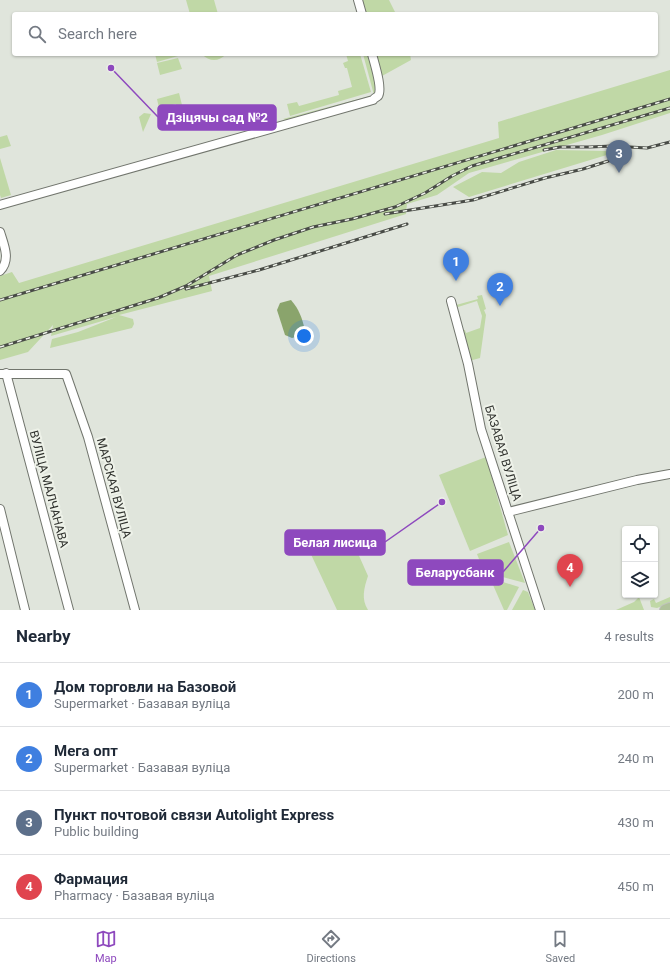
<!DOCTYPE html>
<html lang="en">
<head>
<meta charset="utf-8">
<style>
  body { margin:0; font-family:Roboto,sans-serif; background:#f2f2f3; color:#1f2937 }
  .controls { position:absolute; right:12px; bottom:12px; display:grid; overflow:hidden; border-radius:4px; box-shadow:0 1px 3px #0004 }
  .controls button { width:36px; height:36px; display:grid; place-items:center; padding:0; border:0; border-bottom:1px solid #e0e1e3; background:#fff; color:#1f2937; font:20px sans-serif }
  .you { position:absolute; left:304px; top:336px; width:14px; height:14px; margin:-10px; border:3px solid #fff; border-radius:50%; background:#1a73e8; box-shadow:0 0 0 6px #1a73e833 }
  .badge { display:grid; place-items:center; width:26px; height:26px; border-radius:50%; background:#8e49be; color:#fff; font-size:13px; font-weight:700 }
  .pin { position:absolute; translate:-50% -33px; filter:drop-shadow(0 1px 2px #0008) }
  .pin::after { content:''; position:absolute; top:21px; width:14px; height:12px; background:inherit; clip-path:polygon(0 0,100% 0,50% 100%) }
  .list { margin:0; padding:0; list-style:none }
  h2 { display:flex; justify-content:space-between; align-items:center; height:52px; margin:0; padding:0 16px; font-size:17px }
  h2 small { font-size:13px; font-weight:400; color:#747a83 }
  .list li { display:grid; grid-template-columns:26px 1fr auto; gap:12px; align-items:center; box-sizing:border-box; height:64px; padding:0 16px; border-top:1px solid #e0e1e3 }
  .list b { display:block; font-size:15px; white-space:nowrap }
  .list p { margin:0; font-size:13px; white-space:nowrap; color:#747a83 }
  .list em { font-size:13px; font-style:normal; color:#747a83 }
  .icon { flex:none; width:22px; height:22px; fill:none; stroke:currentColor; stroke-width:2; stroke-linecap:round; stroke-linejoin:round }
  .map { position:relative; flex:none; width:670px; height:610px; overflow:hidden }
  .search { position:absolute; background:#fff; box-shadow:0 1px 3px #0004; left:12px; right:12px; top:12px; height:44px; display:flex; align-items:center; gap:10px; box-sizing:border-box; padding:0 14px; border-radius:4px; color:#747a83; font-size:15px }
  .sheet { height:308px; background:#fff }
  nav { display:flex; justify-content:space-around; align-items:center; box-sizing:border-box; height:56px; border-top:1px solid #e0e1e3; background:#fff; font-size:11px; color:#747a83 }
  nav a { display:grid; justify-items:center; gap:2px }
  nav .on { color:#8e49be }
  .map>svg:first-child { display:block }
</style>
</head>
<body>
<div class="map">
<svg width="670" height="610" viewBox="0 0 670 610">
  <rect width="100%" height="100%" fill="#e0e5dc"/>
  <g fill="#c0d8a6">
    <polygon points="186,0 214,0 218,14 190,14"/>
    <polygon points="362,0 389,0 396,14 365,14"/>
    <polygon points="155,54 178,54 178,56 157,62"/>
    <path d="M202,54h24c-7,8 -17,8 -24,0z"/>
    <polygon points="346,54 360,54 371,92 290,116 287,104 297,102 299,106 339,95 338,91 352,87 347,68 345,68 343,63 348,61"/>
    <polygon points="363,54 369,54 378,87 374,95"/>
    <polygon points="376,54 410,54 411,60 382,76"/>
    <polygon points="178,58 182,69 160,75 157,63"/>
    <polygon points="670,70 670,113 602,135 469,173 437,195 407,204 406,214 209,276 212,291 119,315 133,319 134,324 132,328 50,348 52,339 78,332 116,317 51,336 53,325 28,352 0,360 0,276 12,272 19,283 499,138 498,122"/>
    <polygon points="179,93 183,109 178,110 176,104 159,108 157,99"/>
    <polygon points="370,96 367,98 286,120 283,119"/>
    <polygon points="144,113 151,114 143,132 139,117"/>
    <polygon points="7,135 11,146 0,149 0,137"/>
    <polygon points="556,150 608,151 610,154 469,197 453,187 482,172 501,173 519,162"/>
    <polygon points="0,158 11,195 1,198 0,195"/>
    <polygon points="482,295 486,309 484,310 486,315 480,358 469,361 462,330 465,330 466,333 480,328 482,316 477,301 458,307 456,305 478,299 477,296"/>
    <polygon points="486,457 508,535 470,551 439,475"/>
    <path d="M348,531l20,45c-4,12 -7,23 0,34h-31l-29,-62z"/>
    <polygon points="509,542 525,583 484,572 477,554"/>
    <polygon points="490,578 519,587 507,610 504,610"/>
    <polygon points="523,590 528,592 535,610 512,610"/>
    <polygon points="639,597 644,610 616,610 634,602"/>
    <polygon points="670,597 670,603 657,608 651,607 650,601 654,599 656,603"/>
  </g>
  <path fill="#8aa46c" d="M291,300c8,9 11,18 14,30l-6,6 -7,2 -7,-3 -8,-25 3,-7z"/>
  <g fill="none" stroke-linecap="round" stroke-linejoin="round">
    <g stroke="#71756d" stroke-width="10">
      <g id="minor">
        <polyline points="358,0 362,14"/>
        <path d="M0,205l373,-105c0,-1 5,-4 5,-4 5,-7 -4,-34 -6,-42"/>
        <path d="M0,232c4,13 11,28 0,39"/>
        <polyline points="451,301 468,364 481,429 540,610"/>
        <polyline points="6,373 69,610"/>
        <polyline points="0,374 66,374 88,437 135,610"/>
        <polyline points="0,509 25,610"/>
        <polyline points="508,512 637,480 670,474"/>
      </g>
    </g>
    <g stroke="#c1c1c0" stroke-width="12">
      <polyline id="major" points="665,610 670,608"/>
    </g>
    <use href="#minor" stroke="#fff" stroke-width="8"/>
    <use href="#major" stroke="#b0c29b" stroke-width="10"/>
    <g stroke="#484b46" stroke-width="3">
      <g id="rail">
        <polyline points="544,150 560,147 590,147 612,146 647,148 670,142"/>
        <polyline points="385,214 473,200 545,178 583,169 624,156"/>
        <polyline points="186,289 259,270 407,224"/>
        <polyline points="0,300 670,99"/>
        <polyline points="0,347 158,298 186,286 237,255 274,240 313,227 352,219 395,207 425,193 452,176 472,166 670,108"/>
      </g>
    </g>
    <use href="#rail" stroke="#eef2e9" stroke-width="1.5" stroke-dasharray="4.5" stroke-linecap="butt"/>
  </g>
  <g text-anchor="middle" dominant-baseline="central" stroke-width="4" stroke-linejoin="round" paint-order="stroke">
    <g font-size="12" fill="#2f312d" stroke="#eef2e9">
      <text transform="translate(503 453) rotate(73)">БАЗАВАЯ ВУЛІЦА</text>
      <text transform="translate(114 488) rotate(75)">МАРСКАЯ ВУЛІЦА</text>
      <text transform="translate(49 489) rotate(75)">ВУЛІЦА МАЛЧАНАВА</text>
    </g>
  </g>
  <path fill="none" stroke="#8e49be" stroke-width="1.5" d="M111 68L158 117M442 502L385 542M541 528L503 572"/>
  <g fill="#8e49be" stroke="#eef2e9" stroke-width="1.5">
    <circle cx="111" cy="68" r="4"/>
    <circle cx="442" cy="502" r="4"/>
    <circle cx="541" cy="528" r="4"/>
  </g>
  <g fill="#8e49be" stroke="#8e49be" stroke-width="1.5">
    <rect x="158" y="105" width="118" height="25" rx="4"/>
    <rect x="285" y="530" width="100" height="25" rx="4"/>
    <rect x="408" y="560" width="95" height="25" rx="4"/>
  </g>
  <g font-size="13" text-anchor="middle" font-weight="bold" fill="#fff">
    <text x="217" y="122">Дзіцячы сад №2</text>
    <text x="335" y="547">Белая лисица</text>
    <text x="455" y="577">Беларусбанк</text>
  </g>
</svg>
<div class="controls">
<button><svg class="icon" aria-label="locate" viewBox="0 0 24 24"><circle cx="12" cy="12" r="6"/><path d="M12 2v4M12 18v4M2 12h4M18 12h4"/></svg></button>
<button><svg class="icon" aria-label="layers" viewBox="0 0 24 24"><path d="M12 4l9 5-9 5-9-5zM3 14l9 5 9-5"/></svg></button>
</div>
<div class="you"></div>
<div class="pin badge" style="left:456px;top:281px;background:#3f7fe0">1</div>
<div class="pin badge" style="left:500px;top:306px;background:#3f7fe0">2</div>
<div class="pin badge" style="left:619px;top:173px;background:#5c6f8a">3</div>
<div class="pin badge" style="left:570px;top:587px;background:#e0444e">4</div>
<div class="search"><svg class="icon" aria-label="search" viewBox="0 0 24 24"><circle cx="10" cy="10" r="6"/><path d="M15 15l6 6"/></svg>Search here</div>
</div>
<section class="sheet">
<h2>Nearby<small>4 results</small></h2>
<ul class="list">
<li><span class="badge" style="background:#3f7fe0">1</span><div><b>Дом торговли на Базовой</b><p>Supermarket · Базавая вуліца</p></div><em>200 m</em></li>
<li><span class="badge" style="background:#3f7fe0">2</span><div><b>Мега опт</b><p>Supermarket · Базавая вуліца</p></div><em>240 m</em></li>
<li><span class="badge" style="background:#5c6f8a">3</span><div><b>Пункт почтовой связи Autolight Express</b><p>Public building</p></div><em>430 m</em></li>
<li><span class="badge" style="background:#e0444e">4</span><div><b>Фармация</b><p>Pharmacy · Базавая вуліца</p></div><em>450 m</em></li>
</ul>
</section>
<nav>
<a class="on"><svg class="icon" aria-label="map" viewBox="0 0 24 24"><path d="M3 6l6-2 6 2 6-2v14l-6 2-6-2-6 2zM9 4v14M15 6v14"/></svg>Map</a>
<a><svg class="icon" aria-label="directions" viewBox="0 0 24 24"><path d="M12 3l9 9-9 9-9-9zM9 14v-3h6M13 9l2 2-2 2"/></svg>Directions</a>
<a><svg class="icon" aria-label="saved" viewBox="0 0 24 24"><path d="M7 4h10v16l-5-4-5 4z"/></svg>Saved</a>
</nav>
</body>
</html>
